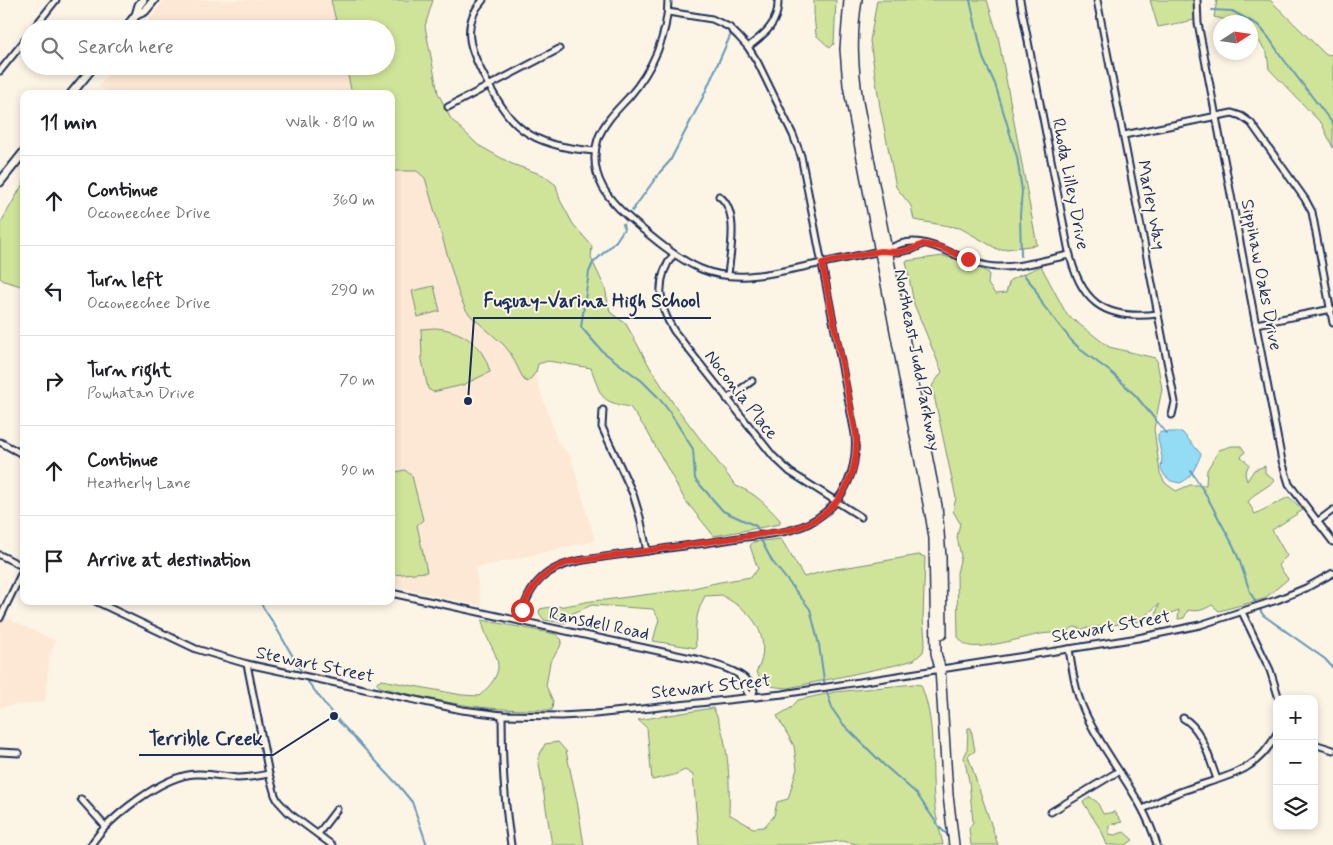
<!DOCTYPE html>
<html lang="en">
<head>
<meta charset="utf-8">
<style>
  body { margin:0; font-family:Mynerve,sans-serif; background:#f6f6f6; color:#202124 }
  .controls { position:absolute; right:15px; bottom:15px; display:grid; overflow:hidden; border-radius:10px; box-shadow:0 2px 8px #0003 }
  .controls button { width:45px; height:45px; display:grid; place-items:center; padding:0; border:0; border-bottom:1px solid #e0e0e0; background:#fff; color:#202124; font:25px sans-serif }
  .compass { position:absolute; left:1213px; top:15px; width:45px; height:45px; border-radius:50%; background:#fff; box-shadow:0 2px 8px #0003; rotate:78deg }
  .stop { position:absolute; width:15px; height:15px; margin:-11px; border:4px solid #d93025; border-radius:50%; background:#fff }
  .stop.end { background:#d93025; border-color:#fff; box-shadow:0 1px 5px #0008 }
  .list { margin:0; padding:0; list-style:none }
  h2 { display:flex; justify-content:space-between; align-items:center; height:65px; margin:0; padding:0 20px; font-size:21px }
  h2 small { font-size:16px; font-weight:400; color:#757577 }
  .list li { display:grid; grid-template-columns:32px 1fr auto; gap:15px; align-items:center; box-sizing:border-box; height:90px; padding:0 20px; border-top:1px solid #e0e0e0 }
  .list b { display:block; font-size:19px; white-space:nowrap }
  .list p { margin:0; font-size:16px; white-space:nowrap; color:#757577 }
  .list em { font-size:16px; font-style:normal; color:#757577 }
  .icon { flex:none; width:28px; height:28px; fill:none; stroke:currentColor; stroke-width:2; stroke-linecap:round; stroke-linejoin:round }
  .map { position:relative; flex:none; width:1333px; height:845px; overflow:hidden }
  .search { position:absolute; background:#fff; box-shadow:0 2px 8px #0003; left:20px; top:20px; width:375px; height:55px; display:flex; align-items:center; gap:12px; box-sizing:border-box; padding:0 18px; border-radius:28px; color:#757577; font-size:19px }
  .panel { position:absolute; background:#fff; box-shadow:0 2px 8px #0003; left:20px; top:90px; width:375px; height:515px; border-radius:10px }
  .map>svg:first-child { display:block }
</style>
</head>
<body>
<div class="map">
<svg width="1333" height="845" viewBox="0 0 1333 845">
  <rect width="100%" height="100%" fill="#fcf5e5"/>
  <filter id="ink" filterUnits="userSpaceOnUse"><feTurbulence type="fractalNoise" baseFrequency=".02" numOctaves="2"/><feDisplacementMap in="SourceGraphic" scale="10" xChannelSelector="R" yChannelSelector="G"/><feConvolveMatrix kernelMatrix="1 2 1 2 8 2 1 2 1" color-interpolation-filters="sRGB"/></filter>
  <g filter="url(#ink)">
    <g fill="#fde8d5">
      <polygon points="164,0 333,0 339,29 142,29"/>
      <polygon points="114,66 348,66 354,94 109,94 99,86"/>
      <polygon points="423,159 530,360 558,442 571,457 595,541 475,568 482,606 391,586 391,167"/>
      <polygon points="0,615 56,641 50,655 45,702 0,707"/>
    </g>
    <g fill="#d0e499" stroke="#768a7c">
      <path d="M331,0h102l-8,26 13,67 13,26 27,26 34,19 31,11 13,10 4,15 13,24 19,22 -1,12 14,30 5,24 16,12 25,45 22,34 63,83c20,7 30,19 44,34v4l-66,12 -29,-36 -38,-69 -17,-24c-32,-6 -28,-10 -39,-39l-43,-7 -10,3 -2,8 -8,10 -4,-2 -13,-26 -7,-9 -33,-29 -5,-6 -7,-15 -34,-117 -8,-7h-26v-77h-39l-6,-28h40v-37h-48z"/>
      <polygon points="814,0 836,0 834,44 830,48 816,35 814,14"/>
      <polygon points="877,0 987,0 998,36 1037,245 999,250 960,228 914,220 911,206 896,187 880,107 870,41"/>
      <polygon points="1150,0 1196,0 1195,20 1158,27"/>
      <polygon points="1217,0 1270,0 1326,55 1333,54 1333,148 1322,124 1269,69 1267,53 1251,30 1250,22 1234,22 1214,17"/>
      <polygon points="24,182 24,285 21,286 4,281 0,278 0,224"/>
      <path d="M943,256l24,6 22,11 -1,11 7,10 11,-1 4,-13 31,-14 26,49 42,32 46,11 2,3 5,28 -8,40 6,44 5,10 11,8 14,-6h16l1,-15 12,-20 13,-4h9l4,6 -4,5 8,7 -4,10 2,7 7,-11 11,-4v7l10,8 -21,14 -6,7 7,12 34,-17 14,13 -31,20 15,26 -9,9 10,14 -24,20 -45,12 -7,-6c-9,5 -13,7 -24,5l-4,8 -6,1 1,-9 -16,6 -2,5 -8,3 6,-20 -13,11 -4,6 -60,8 -7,-2c-2,0 -6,3 -7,4 -10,3 -22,1 -32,4 -13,3 -54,14 -66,11 -5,-1 -9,-5 -12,-9l-1,-64 4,-17 -4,-19 3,-14 -7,-12 3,-13 -24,-112 10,-14 -28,-68 -8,-43z"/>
      <polygon points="434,286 440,311 418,317 412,291"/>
      <path d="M435,328c28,2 48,17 55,44l-27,13 -30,7 -5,-3 -6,-29 -1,-31z"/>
      <polygon points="405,470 412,476 423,520 417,525 427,572 391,575 391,473"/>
      <path d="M781,539l23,38 21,-6 94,-16 6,2 -2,61 2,22 -2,12 -9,8 -18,5 -108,23c-17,-1 -23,-2 -32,-16 11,-17 8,-40 -5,-55 -7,-9 -19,-15 -29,-22l-17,1c-10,18 -10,32 -9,52l-43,-7 6,-22 -6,-10 -61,-4 -28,12 2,6 -22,-3 -5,-7 1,-4c8,-2 16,-2 24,-3 14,-2 27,-6 41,-6l84,-11 31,-7 31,-5 7,-8 -8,-23 3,-4z"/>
      <path d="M482,620l74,14 6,6 -2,7 -10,15 -4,24 7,15 -1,9c-25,0 -49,0 -73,-3 -34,-4 -67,-12 -99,-20l-4,-4 6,-3 80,15 17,1c38,-33 8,-43 3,-76z"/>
      <path d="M914,684l7,1c15,37 10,75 13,114 1,16 6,31 9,46h-81l-20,-4 -36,4h-107l-6,-70 -8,-5 -11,5 -22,5 -5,-52 -9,-8 75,-12c16,30 17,72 16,106l24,14 11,-1 10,-11 3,-14 11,-3 9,-30 -3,-23 -17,-30 14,-8 7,-8 37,-8z"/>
      <polygon points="968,728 971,728 975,751 968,756 998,845 971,845 969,829 973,822 969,781 964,757 967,751"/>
      <polygon points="558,742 566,751 577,801 584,845 552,845 538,758 545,744"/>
      <polygon points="1090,797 1097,802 1103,814 1115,812 1122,822 1109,825 1109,834 1115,835 1124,832 1133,840 1126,845 1107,845 1102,832 1083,802"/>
    </g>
    <path fill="#93dcf4" stroke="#6397b8" d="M1161,432h21l19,22c-4,11 -10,25 -21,29l-9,-2 -6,-5 -4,-7 1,-12 -4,-18v-5z"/>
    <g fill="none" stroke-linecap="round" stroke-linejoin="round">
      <g stroke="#6397b8" stroke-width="2">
        <polyline points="970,0 983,58 995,84 1017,157 1022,191 1020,215 1021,256"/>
        <polyline points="1212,10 1232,11 1258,25 1269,38 1281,56 1333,124"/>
        <polyline points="632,211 660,172 670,161 703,97 731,34"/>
        <polyline points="623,224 624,229 616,241 593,263 589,272 581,327 602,351 642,381 658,397 669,411 693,449 695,479 723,511 756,526 759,531"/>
        <polyline points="1024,275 1034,287 1043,305 1071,340 1081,350 1112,373 1136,396 1167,434"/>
        <polyline points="1191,471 1205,493 1233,545 1240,562 1250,592 1263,615 1325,659 1333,668"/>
        <polyline points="760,538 772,561 810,609 819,645 825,687 833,710 842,723 884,765 916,793 940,828 950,837"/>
        <polyline points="259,601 274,624 303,674"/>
        <polyline points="305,678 334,716 398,785 412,802 427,845"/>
      </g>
      <g stroke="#1b2f5e" stroke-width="9">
        <g id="street">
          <path d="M483,0c-10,11 -15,24 -13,39 2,19 25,59 37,75 6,8 14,15 22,20 20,12 44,15 66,17"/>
          <path d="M668,0c0,36 -16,70 -39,97 -12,13 -25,25 -31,42 -10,31 6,57 29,77 21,18 48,42 74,53 36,15 75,3 112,-4 22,-5 45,-9 67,-14l18,1 15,-3 10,-5"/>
          <path d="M1020,0l48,247c11,54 35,74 90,67"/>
          <polyline points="1097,0 1175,402 1172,415"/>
          <polyline points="1197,0 1198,23 1282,461 1289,484 1333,542"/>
          <polyline points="33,29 56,0"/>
          <path d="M748,47c17,-13 31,-24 30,-47"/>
          <polyline points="0,71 29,35"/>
          <polyline points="448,107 559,49"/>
          <polyline points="1124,135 1232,113 1241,116 1251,123 1305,199 1312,212 1333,323"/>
          <path d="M719,196c21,15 11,57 9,79"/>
          <path d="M888,250c36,-25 73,17 110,17 23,1 48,-8 72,-12"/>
          <path d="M674,254c-19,24 -16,52 0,77l99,125 17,16 71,45"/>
          <polyline points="1256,324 1332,309"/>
          <polyline points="727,399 752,381"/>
          <polyline points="603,410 602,427 633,494 640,517 647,551"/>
          <polyline points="0,442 24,455"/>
          <polyline points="1317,522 1333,510"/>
          <polyline points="0,555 24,567"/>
          <path d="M391,593l309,67c17,5 48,13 54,30l-2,7"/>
          <polyline points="95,601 196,649 247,664 462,710 502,715 561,716 595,714 783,694 1138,638 1200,625 1277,600 1306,588 1333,573"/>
          <polyline points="1242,612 1270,670 1279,699"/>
          <polyline points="0,618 24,568"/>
          <path d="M520,621c8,-37 26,-55 64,-61 52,-8 104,-14 155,-22 25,-4 55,-4 77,-19 30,-19 42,-51 39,-85l-54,-278 -8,-21 -35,-72 -10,-16 -10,-11 -9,-9 -17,-8 -44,-7"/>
          <path d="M1069,649c3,19 6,41 14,59 20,48 60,87 74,137"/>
          <polyline points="247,664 269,774 275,795 278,801 289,813 332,845"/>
          <polyline points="740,677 747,692 752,697"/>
          <path d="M502,715c0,44 2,87 9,130"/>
          <path d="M1183,718c20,11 26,41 34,61"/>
          <polyline points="1314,744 1333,750"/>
          <polyline points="0,752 19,753"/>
          <polyline points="81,799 105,826"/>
          <path d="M1143,809c14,-7 27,-14 42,-19 39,-14 71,-15 92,-57"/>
          <polyline points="1051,812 1119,771"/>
          <polyline points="318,834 337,809"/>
          <path d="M91,845c17,-27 72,-70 105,-71 14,-1 28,3 42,4 11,0 20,-2 31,-4"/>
        </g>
      </g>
      <g stroke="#1b2f5e" stroke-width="11">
        <g id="secondary">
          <polyline points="136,15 139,5 143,0"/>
          <polyline points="125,29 136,15 145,11 154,0"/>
          <polyline points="71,94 94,66"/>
          <polyline points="0,182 24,152"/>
        </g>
      </g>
      <g stroke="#1b2f5e" stroke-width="12">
        <g id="highway">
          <polyline points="849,0 845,49 848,85 931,519 934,538 936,653 940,668 948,795 954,845"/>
          <path d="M857,0c-6,35 -4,67 1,102l79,404 4,52 1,76"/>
        </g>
      </g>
      <use href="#street" stroke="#fcf5e5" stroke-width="5"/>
      <use href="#secondary" stroke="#fcf5e5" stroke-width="7"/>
      <use href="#highway" stroke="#fcf5e5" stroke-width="9"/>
    </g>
  </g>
  <g fill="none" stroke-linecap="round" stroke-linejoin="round" filter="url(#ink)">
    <path stroke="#d93025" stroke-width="6" d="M522,610c10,-26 22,-39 48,-48l220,-32c46,-12 69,-50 66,-96l-34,-171 58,-12 18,1 15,-3 10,-5 16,3 29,12"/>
  </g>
  <g text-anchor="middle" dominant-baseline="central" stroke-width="4" stroke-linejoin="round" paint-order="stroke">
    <g font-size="18" fill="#1b2f5e" stroke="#fcf5e5">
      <text transform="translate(1070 184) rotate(79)">Rhoda Lilley Drive</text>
      <text transform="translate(1151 205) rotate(79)">Marley Way</text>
      <text transform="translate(1261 275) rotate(79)">Sippihaw Oaks Drive</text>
      <text transform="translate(917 360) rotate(79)">Northeast Judd Parkway</text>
      <text transform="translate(741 395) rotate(52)">Noconia Place</text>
      <text transform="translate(599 624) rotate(12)">Ransdell Road</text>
      <text transform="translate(1111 627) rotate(-10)">Stewart Street</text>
      <text transform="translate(315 665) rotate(12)">Stewart Street</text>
      <text transform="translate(711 687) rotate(-6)">Stewart Street</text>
    </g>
  </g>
  <path fill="none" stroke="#1b2f5e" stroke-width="2" d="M468 401L474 318H711M334 716L273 755H139"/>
  <g fill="#1b2f5e" stroke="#fcf5e5" stroke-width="2">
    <circle cx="468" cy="401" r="5"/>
    <circle cx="334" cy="716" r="5"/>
  </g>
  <g font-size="19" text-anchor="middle" font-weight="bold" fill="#1b2f5e" stroke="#fcf5e5" stroke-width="4" stroke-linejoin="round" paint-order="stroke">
    <text x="592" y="307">Fuquay-Varina High School</text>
    <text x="206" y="745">Terrible Creek</text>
  </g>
</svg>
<div class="controls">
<button>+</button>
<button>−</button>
<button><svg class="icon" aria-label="layers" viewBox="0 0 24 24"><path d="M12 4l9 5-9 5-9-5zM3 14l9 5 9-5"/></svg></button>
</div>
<svg class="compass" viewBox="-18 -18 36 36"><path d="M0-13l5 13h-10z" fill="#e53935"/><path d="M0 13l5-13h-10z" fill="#757577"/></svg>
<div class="stop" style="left:522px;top:610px"></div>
<div class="stop end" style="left:968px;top:259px"></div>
<div class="search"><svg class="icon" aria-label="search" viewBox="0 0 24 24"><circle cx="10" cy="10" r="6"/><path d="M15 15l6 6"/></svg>Search here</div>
<section class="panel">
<h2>11 min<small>Walk · 810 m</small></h2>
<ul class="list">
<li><svg class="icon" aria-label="ahead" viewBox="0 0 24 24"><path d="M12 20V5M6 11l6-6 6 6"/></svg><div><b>Continue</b><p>Occoneechee Drive</p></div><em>360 m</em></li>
<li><svg class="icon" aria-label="left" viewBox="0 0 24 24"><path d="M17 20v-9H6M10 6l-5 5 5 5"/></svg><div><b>Turn left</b><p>Occoneechee Drive</p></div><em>290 m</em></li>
<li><svg class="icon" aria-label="right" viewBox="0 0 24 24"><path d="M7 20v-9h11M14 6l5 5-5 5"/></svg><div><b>Turn right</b><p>Powhatan Drive</p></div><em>70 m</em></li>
<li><svg class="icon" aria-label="ahead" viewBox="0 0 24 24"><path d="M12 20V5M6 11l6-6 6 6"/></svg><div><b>Continue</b><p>Heatherly Lane</p></div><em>90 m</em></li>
<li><svg class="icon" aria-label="arrive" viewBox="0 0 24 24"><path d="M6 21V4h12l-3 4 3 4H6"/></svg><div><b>Arrive at destination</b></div></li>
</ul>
</section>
</div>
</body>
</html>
